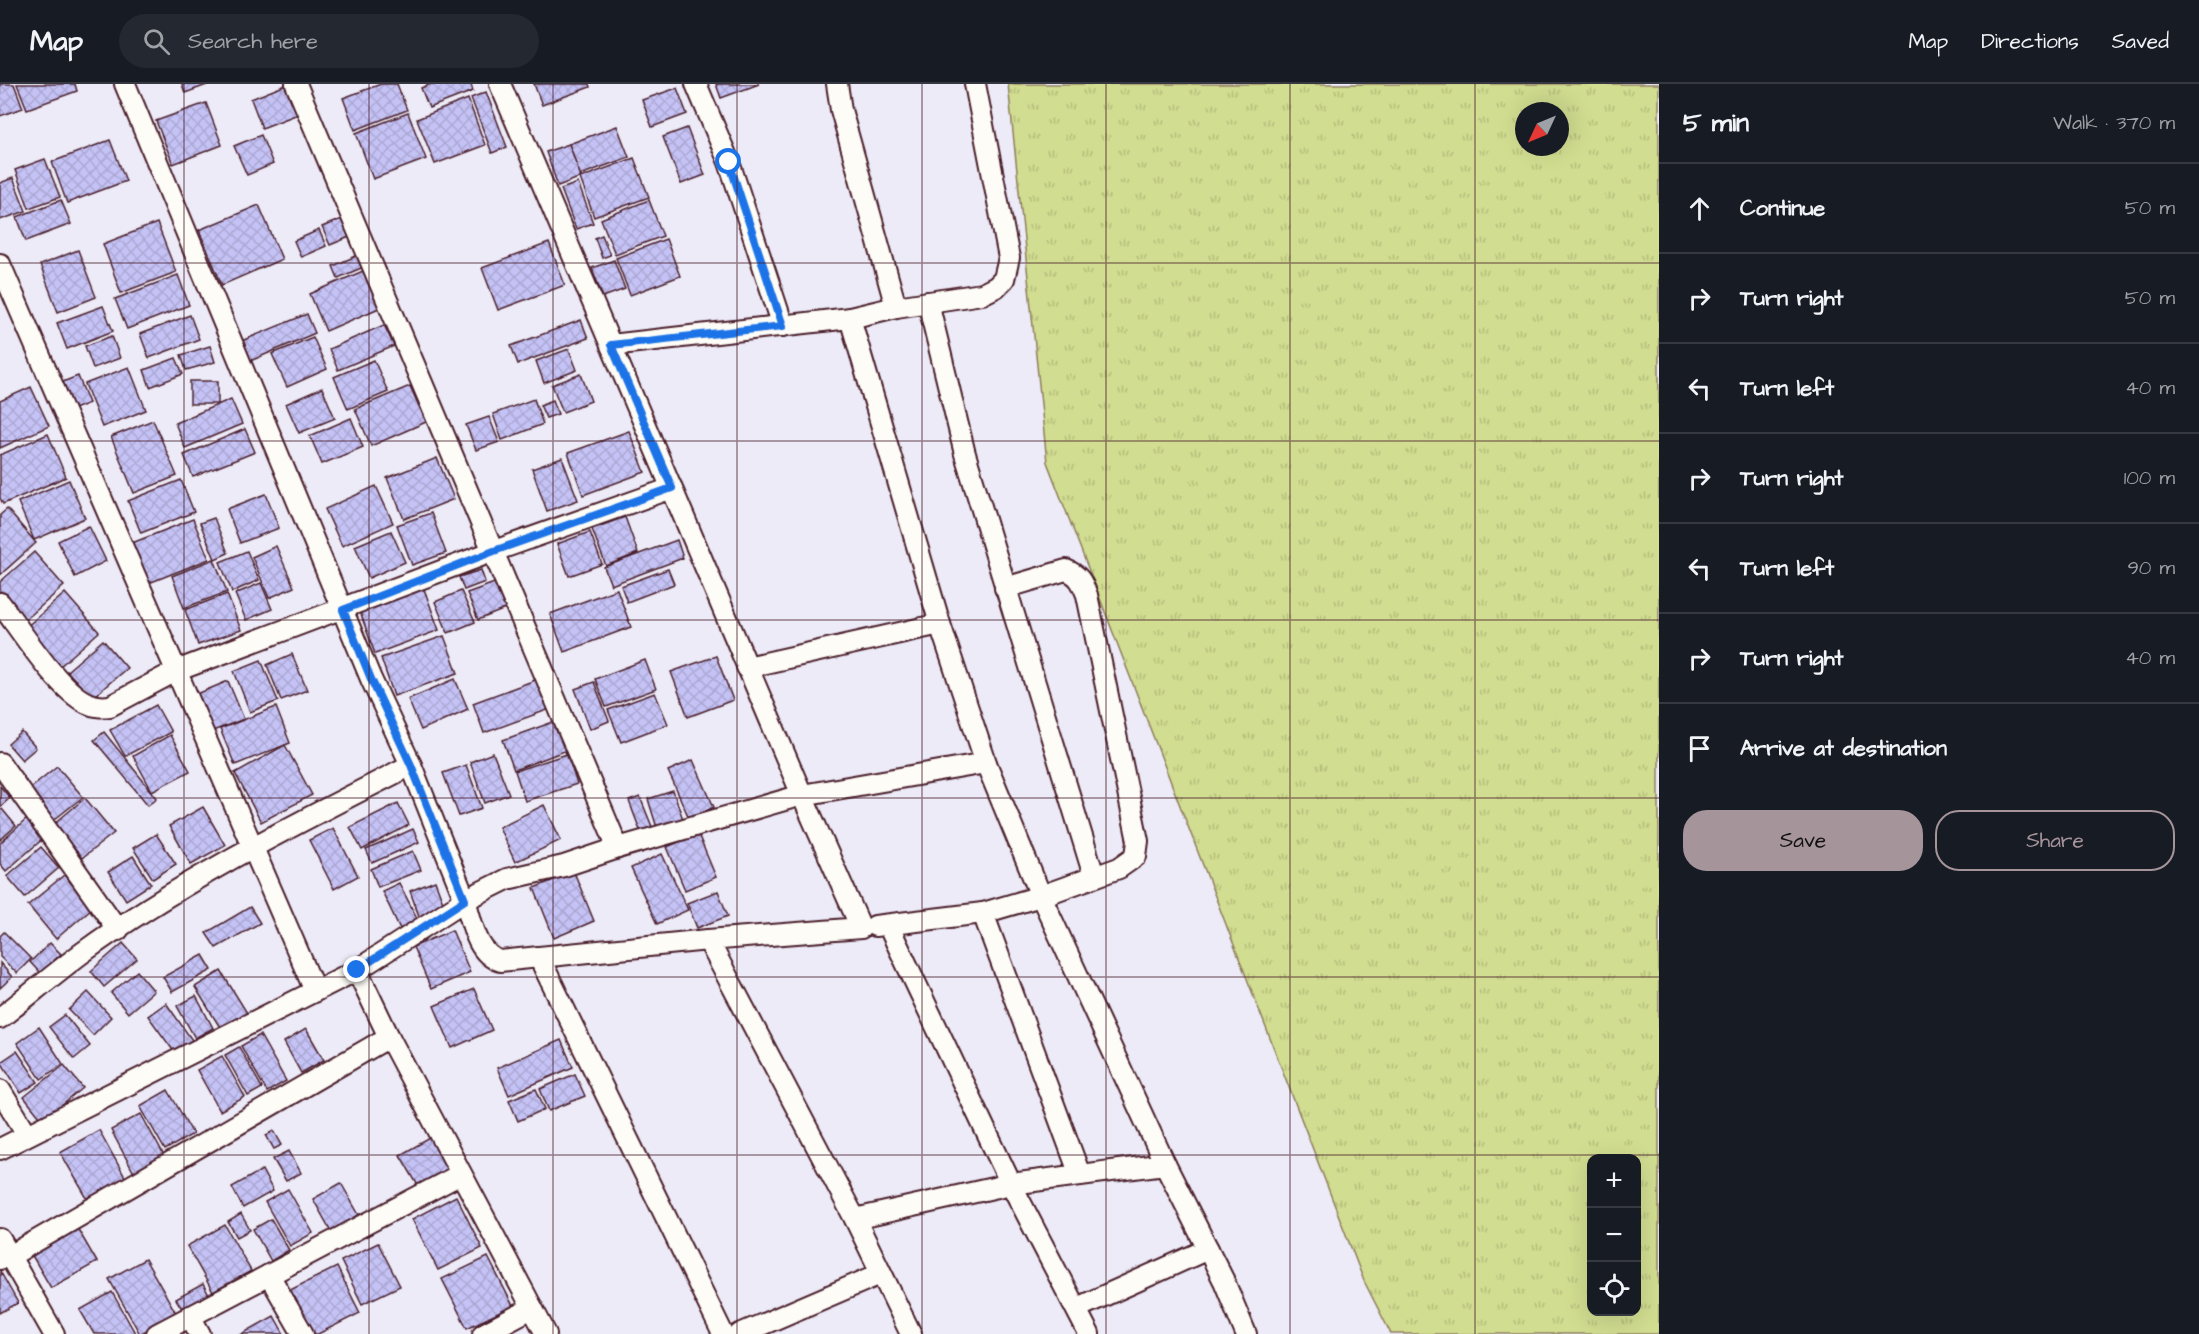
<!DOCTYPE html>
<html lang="en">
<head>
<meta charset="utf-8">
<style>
  body { margin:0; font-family:"Architects Daughter",sans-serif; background:#242831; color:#f1f3f6 }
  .controls { position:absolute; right:18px; bottom:18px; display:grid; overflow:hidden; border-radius:12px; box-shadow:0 6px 24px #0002 }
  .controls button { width:54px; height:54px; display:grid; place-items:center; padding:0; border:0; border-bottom:2px solid #363941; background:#171b24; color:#f1f3f6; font:30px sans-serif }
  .compass { position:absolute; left:1515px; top:18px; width:54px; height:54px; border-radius:50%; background:#171b24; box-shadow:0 6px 24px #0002; rotate:226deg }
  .stop { position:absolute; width:18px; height:18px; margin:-14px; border:4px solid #1a73e8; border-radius:50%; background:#fff }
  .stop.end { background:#1a73e8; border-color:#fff; box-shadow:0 2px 6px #0008 }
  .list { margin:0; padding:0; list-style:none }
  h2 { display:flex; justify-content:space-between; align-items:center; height:78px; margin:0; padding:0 24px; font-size:26px }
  h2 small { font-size:20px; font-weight:400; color:#9ea1a6 }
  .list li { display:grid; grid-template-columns:39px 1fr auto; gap:18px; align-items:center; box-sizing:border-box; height:90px; padding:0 24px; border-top:2px solid #363941 }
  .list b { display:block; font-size:22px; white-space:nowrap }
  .list em { font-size:20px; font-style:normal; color:#9ea1a6 }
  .actions { display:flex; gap:12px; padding:18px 24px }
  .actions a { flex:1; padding:14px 0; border:2px solid #a6949b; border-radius:24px; text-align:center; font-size:21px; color:#a6949b }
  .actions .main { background:#a6949b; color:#111 }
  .icon { flex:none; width:33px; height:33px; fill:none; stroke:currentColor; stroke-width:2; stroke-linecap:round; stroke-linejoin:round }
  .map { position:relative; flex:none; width:1659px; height:1250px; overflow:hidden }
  header { display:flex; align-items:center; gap:36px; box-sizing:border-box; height:84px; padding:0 30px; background:#171b24; border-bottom:2px solid #363941 }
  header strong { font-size:28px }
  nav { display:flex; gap:33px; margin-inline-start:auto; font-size:21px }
  .search { width:420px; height:54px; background:#242831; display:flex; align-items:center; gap:15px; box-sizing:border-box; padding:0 21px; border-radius:33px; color:#9ea1a6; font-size:22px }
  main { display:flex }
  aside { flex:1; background:#171b24 }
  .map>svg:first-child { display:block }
</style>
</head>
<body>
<header>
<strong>Map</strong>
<div class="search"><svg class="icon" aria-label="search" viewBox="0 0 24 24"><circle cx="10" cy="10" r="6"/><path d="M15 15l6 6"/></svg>Search here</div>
<nav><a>Map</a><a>Directions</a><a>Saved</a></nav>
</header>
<main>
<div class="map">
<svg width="1659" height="1250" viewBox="0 0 1659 1250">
  <defs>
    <pattern id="grass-tufts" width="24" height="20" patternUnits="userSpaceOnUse" patternTransform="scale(1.5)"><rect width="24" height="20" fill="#d1dd90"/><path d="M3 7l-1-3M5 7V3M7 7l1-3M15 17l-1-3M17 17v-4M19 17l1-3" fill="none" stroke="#b5bd7c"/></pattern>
    <pattern id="building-cross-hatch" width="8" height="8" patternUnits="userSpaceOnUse" patternTransform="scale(1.5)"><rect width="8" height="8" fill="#c5c3f6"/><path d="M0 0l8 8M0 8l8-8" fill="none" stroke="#aba7d3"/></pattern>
  </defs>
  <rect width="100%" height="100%" fill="#ecebf7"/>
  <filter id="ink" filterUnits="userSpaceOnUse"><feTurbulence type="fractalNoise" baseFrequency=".0167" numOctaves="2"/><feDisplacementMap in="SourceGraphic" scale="12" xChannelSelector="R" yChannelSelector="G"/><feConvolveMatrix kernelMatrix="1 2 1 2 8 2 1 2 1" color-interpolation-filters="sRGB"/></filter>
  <g filter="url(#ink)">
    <path fill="url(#grass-tufts)" stroke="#8e7e5e" stroke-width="1.5" fill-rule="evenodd" d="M1008,0h651v1250h-268l-27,-53 -317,-819zM1524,27h36v36h-36zM1592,1074h44v154h-44z"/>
    <g fill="url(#building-cross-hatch)" stroke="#4a1f2b" stroke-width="1.5">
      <polygon points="0,0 14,0 23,24 0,32"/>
      <polygon points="17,0 75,0 77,7 27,25"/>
      <polygon points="182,0 207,0 207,1 185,9"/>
      <polygon points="381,0 397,0 407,26 355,46 343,14"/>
      <polygon points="431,0 471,0 473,7 429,24 421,4"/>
      <polygon points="534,0 589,0 590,3 542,21"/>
      <polygon points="716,0 759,0 721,14"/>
      <polygon points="286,1 298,30 262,44 251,15"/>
      <polygon points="677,4 687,30 652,43 642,16"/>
      <polygon points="486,8 507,63 492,69 471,14"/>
      <polygon points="468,15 485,61 435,80 417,35"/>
      <polygon points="206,19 222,61 173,80 156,37"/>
      <polygon points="408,29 426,75 373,95 356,49"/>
      <polygon points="617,42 629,73 580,91 569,60"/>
      <polygon points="687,44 705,91 681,100 663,53"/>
      <polygon points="261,51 273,80 247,91 234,62"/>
      <polygon points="110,56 126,97 67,119 52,78"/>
      <polygon points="569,60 581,93 558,102 546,68"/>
      <polygon points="634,74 649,113 594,133 580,94"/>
      <polygon points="45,75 60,113 29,124 15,86"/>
      <polygon points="13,94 26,127 0,136 0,99"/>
      <polygon points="578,99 593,139 576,145 561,105"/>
      <polygon points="61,116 71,140 26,157 17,133"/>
      <polygon points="649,116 663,152 615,170 601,135"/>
      <polygon points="259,121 282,175 222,201 199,146"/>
      <polygon points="344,134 352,152 330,161 322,143"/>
      <polygon points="157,139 176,188 121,209 103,160"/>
      <polygon points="319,146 326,162 301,173 294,157"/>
      <polygon points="602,151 610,171 602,174 595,154"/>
      <polygon points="666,155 680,192 630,211 616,174"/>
      <polygon points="549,159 565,201 498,226 482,184"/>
      <polygon points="78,166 96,213 58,228 40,181"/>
      <polygon points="363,169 368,181 338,194 333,182"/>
      <polygon points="614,176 625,205 603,213 592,184"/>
      <polygon points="363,187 379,224 326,247 310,210"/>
      <polygon points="178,191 189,221 127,245 115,215"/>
      <polygon points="103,222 113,247 67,265 57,239"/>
      <polygon points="307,230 315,249 248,278 239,258"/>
      <polygon points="190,231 199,255 149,274 140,250"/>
      <polygon points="581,236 588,254 518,280 511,262"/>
      <polygon points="384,241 394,262 338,286 329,265"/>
      <polygon points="112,252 120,274 93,284 85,262"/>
      <polygon points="313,253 327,285 287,303 272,270"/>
      <polygon points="210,262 215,278 186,286 181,271"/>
      <polygon points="569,265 577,286 544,299 536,277"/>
      <polygon points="176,274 183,290 150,303 144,286"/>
      <polygon points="374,276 388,308 348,325 334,293"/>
      <polygon points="129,283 146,326 102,343 85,300"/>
      <polygon points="581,290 591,317 563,328 552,301"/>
      <polygon points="78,292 89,319 71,326 60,299"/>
      <rect x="190" y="297" width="28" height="23"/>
      <polygon points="410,302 426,338 371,362 355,325"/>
      <polygon points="31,303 49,342 0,364 0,317"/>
      <polygon points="322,304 335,334 299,349 286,320"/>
      <polygon points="231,315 242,340 185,364 175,339"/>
      <polygon points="534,315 543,340 502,356 493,330"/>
      <polygon points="553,316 558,330 546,334 540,321"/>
      <polygon points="489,333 499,358 476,366 466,341"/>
      <polygon points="351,334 363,363 322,380 310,352"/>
      <polygon points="153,336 177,392 134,409 111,353"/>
      <polygon points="245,345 255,368 193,393 184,371"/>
      <polygon points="629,347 645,388 583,411 568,369"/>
      <polygon points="48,350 66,393 3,420 0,414 0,371"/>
      <polygon points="437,374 454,415 404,435 387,394"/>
      <polygon points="562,374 578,416 547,427 532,385"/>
      <polygon points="69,396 85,434 34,456 18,418"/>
      <polygon points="181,396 194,428 141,449 128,417"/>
      <polygon points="376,402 393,439 342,462 325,425"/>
      <polygon points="266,410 279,444 240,459 227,425"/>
      <polygon points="7,425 36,459 0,491 0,431"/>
      <polygon points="431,429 446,469 412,481 397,441"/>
      <polygon points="625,433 638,469 606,482 592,445"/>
      <polygon points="214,434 228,469 215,475 200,439"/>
      <polygon points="193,435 209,475 144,501 127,461"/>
      <polygon points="89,442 106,477 75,493 58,457"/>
      <polygon points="391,447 405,478 369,494 355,462"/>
      <polygon points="590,448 602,480 569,492 557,460"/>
      <polygon points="677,456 683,474 611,501 604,483"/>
      <polygon points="276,462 294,503 269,514 252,473"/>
      <polygon points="247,467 259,496 232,508 220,478"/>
      <polygon points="34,468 64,502 23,538 0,512 0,498"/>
      <polygon points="214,475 227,508 184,524 172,492"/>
      <polygon points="668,485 674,500 627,518 621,502"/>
      <polygon points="481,486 485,498 464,506 459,493"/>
      <polygon points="500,497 510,523 478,536 467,509"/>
      <polygon points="261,499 272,525 246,536 235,510"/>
      <polygon points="424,505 439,546 375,570 360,528"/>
      <polygon points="617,505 631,543 564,568 550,530"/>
      <polygon points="461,507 475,538 448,549 435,518"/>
      <polygon points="65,509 99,548 58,584 24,545"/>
      <polygon points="227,510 241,546 198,561 185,526"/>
      <polygon points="444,552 458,589 394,612 381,574"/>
      <polygon points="103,556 127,584 92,614 67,587"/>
      <polygon points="292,570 307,606 281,616 267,581"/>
      <polygon points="716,572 733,616 688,633 671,588"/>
      <polygon points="261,576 278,617 250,628 234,587"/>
      <polygon points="645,576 656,605 606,623 595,595"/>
      <polygon points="455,595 468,625 421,646 408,615"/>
      <polygon points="538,595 550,625 484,649 473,619"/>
      <polygon points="228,597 244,635 205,650 190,613"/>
      <polygon points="594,598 609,637 590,645 575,605"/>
      <polygon points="655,609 668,640 621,658 608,626"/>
      <polygon points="156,621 171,648 125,672 110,646"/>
      <polygon points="276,623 290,659 235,681 220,645"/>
      <polygon points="556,637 567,666 514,686 503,656"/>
      <polygon points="22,648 36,664 22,676 8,660"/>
      <polygon points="104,648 157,714 148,721 94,656"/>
      <polygon points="170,651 190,687 152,707 133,672"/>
      <polygon points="285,661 312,711 261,738 235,689"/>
      <polygon points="493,669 509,710 485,719 470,678"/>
      <polygon points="567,670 577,700 525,717 515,687"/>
      <polygon points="693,676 714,723 689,734 668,687"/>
      <polygon points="466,681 482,724 459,732 443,689"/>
      <polygon points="57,682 83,713 50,739 25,708"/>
      <polygon points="0,702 10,714 0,723"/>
      <polygon points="673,707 684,738 658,747 648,715"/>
      <polygon points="640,713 655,750 643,754 629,717"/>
      <polygon points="85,714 114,749 82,774 54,740"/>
      <polygon points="398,719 409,741 362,766 350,743"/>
      <polygon points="544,721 561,756 515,778 499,743"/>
      <polygon points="203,723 225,761 191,780 169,742"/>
      <polygon points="2,725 16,742 0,756 0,727"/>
      <polygon points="28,734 45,753 6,787 0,780 0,759"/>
      <polygon points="333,744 358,792 334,805 309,756"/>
      <polygon points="413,745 419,758 372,779 366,766"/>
      <polygon points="156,750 176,780 153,795 133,764"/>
      <polygon points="698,750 716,793 685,806 667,763"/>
      <polygon points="41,763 59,784 25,813 7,792"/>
      <polygon points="413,767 421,786 378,803 371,785"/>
      <polygon points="662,770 688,826 657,840 631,784"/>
      <polygon points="133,772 151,800 126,816 108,788"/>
      <polygon points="574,788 594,837 554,854 534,804"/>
      <polygon points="64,791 92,824 56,855 28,821"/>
      <polygon points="435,797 446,826 420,835 410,807"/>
      <polygon points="399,799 419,838 401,847 382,807"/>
      <polygon points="718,807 728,832 697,844 687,819"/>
      <polygon points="250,823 260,839 216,864 206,849"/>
      <polygon points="452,846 470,888 431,905 413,863"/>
      <polygon points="4,848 31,875 17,889 0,873 0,852"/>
      <polygon points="50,859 61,870 40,889 30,878"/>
      <polygon points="123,859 137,875 104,903 91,887"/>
      <polygon points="203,871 212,886 172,908 163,893"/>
      <polygon points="0,879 12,893 0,904"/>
      <polygon points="137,887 154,907 128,929 111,909"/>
      <polygon points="221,887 247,929 221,945 195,903"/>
      <polygon points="474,905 492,946 452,964 434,922"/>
      <polygon points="88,908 111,933 93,951 69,926"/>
      <polygon points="196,912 213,944 195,954 177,922"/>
      <polygon points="166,919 192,956 175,969 148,932"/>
      <polygon points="65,931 90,962 74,975 49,943"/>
      <polygon points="39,943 63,980 41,995 17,959"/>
      <polygon points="306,945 324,976 301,989 284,958"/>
      <polygon points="260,951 286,997 267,1008 241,962"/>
      <polygon points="561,956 573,983 509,1011 497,984"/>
      <polygon points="239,963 262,1004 248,1012 225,971"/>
      <polygon points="17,967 38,998 21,1009 1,978"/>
      <polygon points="222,972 245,1013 220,1027 197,986"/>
      <polygon points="64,981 83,1004 43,1037 24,1013"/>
      <polygon points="575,990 585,1012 549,1027 540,1005"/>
      <polygon points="536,1005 545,1025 518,1037 509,1016"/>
      <polygon points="168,1006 193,1050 165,1066 140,1022"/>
      <polygon points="141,1030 164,1072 134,1089 111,1046"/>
      <polygon points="99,1046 126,1095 88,1116 60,1068"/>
      <polygon points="274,1047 282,1061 274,1065 266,1051"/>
      <polygon points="432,1053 452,1087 420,1105 400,1071"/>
      <polygon points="289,1067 301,1089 286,1097 273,1075"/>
      <polygon points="262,1086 273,1107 243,1124 232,1103"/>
      <polygon points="341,1099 359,1131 331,1147 313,1115"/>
      <polygon points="288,1105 313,1149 290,1162 265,1118"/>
      <polygon points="456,1112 482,1164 438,1186 412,1135"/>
      <polygon points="241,1130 250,1146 237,1153 228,1138"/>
      <polygon points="271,1135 289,1166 271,1177 253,1145"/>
      <polygon points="225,1141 251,1187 213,1208 187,1162"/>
      <polygon points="76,1142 97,1178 51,1204 30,1168"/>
      <polygon points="378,1159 400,1202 362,1220 341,1177"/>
      <polygon points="488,1173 513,1222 467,1244 442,1195"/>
      <polygon points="145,1175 176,1229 140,1250 109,1195"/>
      <polygon points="337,1183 360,1229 318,1250 309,1250 288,1207"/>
      <polygon points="0,1187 18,1219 0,1229"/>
      <polygon points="203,1200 210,1213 184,1228 176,1215"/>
      <polygon points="112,1208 135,1249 133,1250 94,1250 80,1226"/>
      <polygon points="274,1232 284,1250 242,1250"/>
    </g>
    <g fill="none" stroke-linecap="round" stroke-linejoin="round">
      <g stroke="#4a1f2b" stroke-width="24">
        <g id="street">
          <polyline points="125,0 371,595 411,681 465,816 507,795 564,782 618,764 296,0"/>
          <polyline points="500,0 802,711 861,844 708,856 855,1135 911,1250"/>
          <polyline points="696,0 729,78 783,242"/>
          <polyline points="837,0 841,26 896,223"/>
          <polyline points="0,180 315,907"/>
          <polyline points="928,218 965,370 1094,792"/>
          <polyline points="850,234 896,223 982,210 996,203 1004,195 1009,174 975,0"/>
          <polyline points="611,261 850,234 940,540 747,583"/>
          <path d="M0,519c20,26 58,87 87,100 8,4 14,4 23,3l66,-35 318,-120 178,-63"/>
          <polyline points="0,679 118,846"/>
          <polyline points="618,764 802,711 986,679"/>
          <polyline points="983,829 1080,1091"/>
          <polyline points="888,841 1011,1100 1165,1080 1041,812 986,679 940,540"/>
          <path d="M875,842l108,-13 58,-17 78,-28 17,-12 2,-15 -51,-246c-5,-13 -8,-20 -21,-25l-61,18"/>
          <polyline points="539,873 723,1250"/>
          <polyline points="357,886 389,953 546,1250"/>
          <path d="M0,934c27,-21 54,-44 82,-65 101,-74 218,-131 329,-188"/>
          <polyline points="0,1006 27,1050"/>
          <path d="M0,1065l357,-179 108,-70c7,21 11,54 35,61l208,-21"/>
          <polyline points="1165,1080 1224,1197 1246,1250"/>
          <polyline points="855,1135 1011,1100 1089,1250"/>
          <polyline points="0,1155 54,1250"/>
          <polyline points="0,1175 10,1172 389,953"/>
          <polyline points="269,1191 303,1250"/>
          <polyline points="1077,1224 1208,1165"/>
          <polyline points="190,1232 200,1250"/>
          <polyline points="157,1250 461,1090"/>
          <polyline points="483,1250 532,1224"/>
          <polyline points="740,1250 880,1190"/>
        </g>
      </g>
      <use href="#street" stroke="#fdfcf7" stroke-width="20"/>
    </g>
  </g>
  <g fill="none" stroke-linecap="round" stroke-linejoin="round" filter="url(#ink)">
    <polyline stroke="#1a73e8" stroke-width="8" points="357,886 465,816 411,681 371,595 343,526 494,467 672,404 611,261 783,242 729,78"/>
  </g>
  <path fill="none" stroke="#4a1f2b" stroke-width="1.5" stroke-opacity="0.55" d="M184,0v1250M369,0v1250M553,0v1250M737,0v1250M922,0v1250M1106,0v1250M1290,0v1250M1475,0v1250M0,179h1659M0,357h1659M0,536h1659M0,714h1659M0,893h1659M0,1071h1659"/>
</svg>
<div class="controls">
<button>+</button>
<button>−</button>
<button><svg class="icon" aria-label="locate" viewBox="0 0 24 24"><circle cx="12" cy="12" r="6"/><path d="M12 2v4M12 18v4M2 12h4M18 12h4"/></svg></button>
</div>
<svg class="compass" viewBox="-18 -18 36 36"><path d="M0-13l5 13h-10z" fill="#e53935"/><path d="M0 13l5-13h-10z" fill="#9ea1a6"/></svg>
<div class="stop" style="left:729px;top:78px"></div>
<div class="stop end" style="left:357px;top:886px"></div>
</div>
<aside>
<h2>5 min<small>Walk · 370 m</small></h2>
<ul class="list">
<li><svg class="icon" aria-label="ahead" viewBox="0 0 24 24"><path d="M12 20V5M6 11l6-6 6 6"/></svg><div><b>Continue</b></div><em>50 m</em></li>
<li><svg class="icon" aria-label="right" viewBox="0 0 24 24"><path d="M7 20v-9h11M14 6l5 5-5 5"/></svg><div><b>Turn right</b></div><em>50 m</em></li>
<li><svg class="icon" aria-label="left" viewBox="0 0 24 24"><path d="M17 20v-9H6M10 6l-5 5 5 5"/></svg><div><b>Turn left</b></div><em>40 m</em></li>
<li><svg class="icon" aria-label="right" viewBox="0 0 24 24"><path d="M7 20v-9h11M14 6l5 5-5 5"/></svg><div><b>Turn right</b></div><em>100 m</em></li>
<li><svg class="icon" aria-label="left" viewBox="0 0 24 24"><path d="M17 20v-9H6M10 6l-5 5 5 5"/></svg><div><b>Turn left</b></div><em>90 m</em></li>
<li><svg class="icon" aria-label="right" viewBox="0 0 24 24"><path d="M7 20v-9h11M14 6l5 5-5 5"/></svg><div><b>Turn right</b></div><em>40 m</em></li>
<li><svg class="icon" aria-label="arrive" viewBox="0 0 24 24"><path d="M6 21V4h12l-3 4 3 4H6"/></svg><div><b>Arrive at destination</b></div></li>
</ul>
<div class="actions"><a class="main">Save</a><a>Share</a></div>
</aside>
</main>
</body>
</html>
